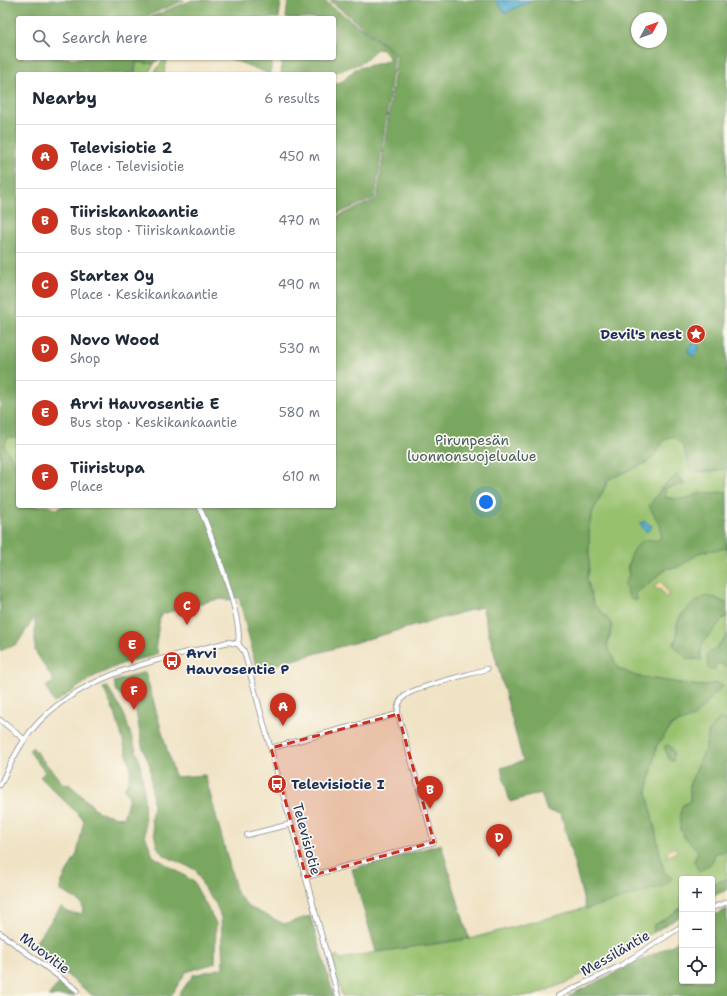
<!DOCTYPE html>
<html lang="en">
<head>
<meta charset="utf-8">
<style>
  body { margin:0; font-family:"Shantell Sans",sans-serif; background:#f6f6f7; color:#1f2937 }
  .controls { position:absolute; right:12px; bottom:12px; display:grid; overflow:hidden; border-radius:4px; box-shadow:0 1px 3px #0004 }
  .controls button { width:36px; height:36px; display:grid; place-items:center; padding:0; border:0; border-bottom:1px solid #e0e1e3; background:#fff; color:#1f2937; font:20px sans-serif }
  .compass { position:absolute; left:631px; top:12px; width:36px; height:36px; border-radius:50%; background:#fff; box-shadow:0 1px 3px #0004; rotate:49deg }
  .you { position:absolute; left:486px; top:502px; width:14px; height:14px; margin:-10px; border:3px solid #fff; border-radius:50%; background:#1a73e8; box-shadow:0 0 0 6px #1a73e833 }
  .badge { display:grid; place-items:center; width:26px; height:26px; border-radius:50%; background:#c8321e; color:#fff; font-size:13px; font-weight:700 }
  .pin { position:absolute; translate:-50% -33px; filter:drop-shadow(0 1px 2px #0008) }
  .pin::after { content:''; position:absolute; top:21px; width:14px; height:12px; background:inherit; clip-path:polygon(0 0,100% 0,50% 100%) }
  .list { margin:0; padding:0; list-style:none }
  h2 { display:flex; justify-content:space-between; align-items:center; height:52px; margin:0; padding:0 16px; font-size:17px }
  h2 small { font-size:13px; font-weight:400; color:#747a83 }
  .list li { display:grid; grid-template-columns:26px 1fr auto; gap:12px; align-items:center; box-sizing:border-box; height:64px; padding:0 16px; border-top:1px solid #e0e1e3 }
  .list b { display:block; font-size:15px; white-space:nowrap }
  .list p { margin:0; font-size:13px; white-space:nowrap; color:#747a83 }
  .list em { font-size:13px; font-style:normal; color:#747a83 }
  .icon { flex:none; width:22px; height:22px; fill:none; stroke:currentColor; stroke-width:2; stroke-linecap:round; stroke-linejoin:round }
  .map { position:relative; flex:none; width:727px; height:996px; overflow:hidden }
  .search { position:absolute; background:#fff; box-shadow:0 1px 3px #0004; left:16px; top:16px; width:320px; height:44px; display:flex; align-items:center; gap:10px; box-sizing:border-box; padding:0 14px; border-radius:4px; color:#747a83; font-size:15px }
  .panel { position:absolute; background:#fff; box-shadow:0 1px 3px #0004; left:16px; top:72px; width:320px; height:436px; border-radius:4px }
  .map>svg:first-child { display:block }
</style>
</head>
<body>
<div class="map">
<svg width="727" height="996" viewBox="0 0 727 996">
  <rect width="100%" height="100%" fill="#fbf7ec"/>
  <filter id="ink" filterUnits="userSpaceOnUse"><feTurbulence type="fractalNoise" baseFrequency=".025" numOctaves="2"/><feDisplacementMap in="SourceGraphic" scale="8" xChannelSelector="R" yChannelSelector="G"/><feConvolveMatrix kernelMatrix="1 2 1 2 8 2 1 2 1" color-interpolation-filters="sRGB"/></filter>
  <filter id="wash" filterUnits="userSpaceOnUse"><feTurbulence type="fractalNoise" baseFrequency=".012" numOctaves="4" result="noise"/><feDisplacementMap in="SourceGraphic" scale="16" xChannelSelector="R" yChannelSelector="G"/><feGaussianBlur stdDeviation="0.9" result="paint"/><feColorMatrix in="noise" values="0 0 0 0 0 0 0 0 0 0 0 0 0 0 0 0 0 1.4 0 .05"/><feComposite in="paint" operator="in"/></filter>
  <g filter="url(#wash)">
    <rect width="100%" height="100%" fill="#f0e3c5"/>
    <g fill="#98c16e" stroke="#5a7866">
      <polygon points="165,58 167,58 164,74 153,74"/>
      <polygon points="137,62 154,64 148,74 135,74"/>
      <polygon points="0,411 18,433 18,499 0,486"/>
      <path d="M673,436l10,10 8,25h25l11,-3v24l-26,1 -17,6 -19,-1v-10l20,-4 -21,1 -14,21 11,21v11l-31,21 -3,9 10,32 -1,-7 32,-25h9l24,-16 26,-4v56c-4,-2 -8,-5 -11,-6 -15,-3 -36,11 -39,26 -1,10 2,11 -4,21l14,14h15c-4,-14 3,-19 12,-29 4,-6 7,-10 13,-14v19l-12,14 -8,5 9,11 3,-2 8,4v54l-18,10 -4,19 -15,33v18l-8,5 -1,6 2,24 15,15 -4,10 20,-3 1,-5 10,-1 2,-2v29l-15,5v-5h-30v28l-13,10 -15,8v7l-82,48 -39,16h-191l-10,-38 5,-3 4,4 35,-7 93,-13 168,-45 35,-16 -8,-6 -17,-80 10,-47 15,-20 22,-8 29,-32 -7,-2 -17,3 -64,-10 -17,-8 -11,-22 4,-13 -6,-18 -11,-10 -7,-26 2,-9v-45l4,-14 16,-32 39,-17 8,-9 8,-13z"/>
    </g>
    <g fill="#7aa761" stroke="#4a6b60" fill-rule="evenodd">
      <path d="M0,0h185l-43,18h-124v40h118l-2,16h-116v364l-10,-1 -4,9 14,22v38h29l10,3 6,-3h271v-288l43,-19 20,-144 -68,-55h167l9,13 27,-13h195v468c-12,3 -24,5 -36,3l-8,-25 -10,-10 -9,4 -8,13 -8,9 -39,17 -16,32 -4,14v45l-2,9 7,26 11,10 7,10 -5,21 11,22 17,8 64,10 17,-3 7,2 -29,32 -22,8 -15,20 -10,47 17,80 8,6 -8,8 -78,23 -25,-95 -14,-3 -6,-18 -31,9 -9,-34 22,-7 -41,-154 -225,63 -18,-72 -10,2 -11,-1 -56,15 -2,3 -4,27 2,11 -32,7 -31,14 -41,27 -8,-16 8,-6 -19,-30v-34l-18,27 -17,7zM637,18h24v24h-24z"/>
      <polygon points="192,0 281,0 279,18 148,18"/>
      <polygon points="288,0 323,0 395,53 375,198 334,215 334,84 343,81 355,69 388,61 389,57 383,50 377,49 361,63 331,74 281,74 282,58 334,58 334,18 286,18"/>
      <polygon points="137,58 159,58 154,64 137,62"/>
      <polygon points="229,58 273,58 270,74 269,74"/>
      <path d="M677,475l8,9 -20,4 1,10 18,1 17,-6 26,-1v56l-26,4 -24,16h-9l-32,25 1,7 -3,1 -5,-4 -5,-12 5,-10c-3,-10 4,-32 17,-35 6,-2 7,3 15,-2v-11l-12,-21 15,-21z"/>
      <path d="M705,596l10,2 12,6v12c-6,4 -9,8 -13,14 -9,10 -16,15 -12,30l-15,-1 -14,-14c7,-11 2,-12 5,-22 3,-12 16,-21 27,-27z"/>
      <polygon points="727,635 727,667 719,663 716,665 715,669 708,669 707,654 715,649"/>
      <polygon points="145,672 175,777 205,775 237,893 249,907 284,924 310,916 334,996 178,996 193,975 223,968 221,918 216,904 206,892 196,870 163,855 157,846 151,820 153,805 150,766 142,746 135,706 117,692 114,682"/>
      <polygon points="107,686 123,712 140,762 144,791 145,835 153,856 193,881 201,896 216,923 215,963 186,972 171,996 93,996 32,947 61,907 70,913 82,914 83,907 79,901 61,891 61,883 77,854 84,820 40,777 45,772 29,751 32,747 64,785 69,784 100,813 123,818 129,797 124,789 128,781 131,769 115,713 103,688"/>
      <path d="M720,718l7,3v129l-2,2 -10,1 -3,10 -13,9 -5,-11 4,-10c-18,-18 -21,-20 -16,-45l8,-5v-18l15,-33 4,-19z"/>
      <polygon points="667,745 670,746 674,752 673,762 669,759 664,747"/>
      <polygon points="441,844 469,939 376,952 352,869"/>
      <polygon points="727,879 727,890 712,896 712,884"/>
      <polygon points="682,907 682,915 654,932 654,925 669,917"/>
      <polygon points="727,909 727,996 568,996 674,944 682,938 682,981 712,981 712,916"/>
      <polygon points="59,983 75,996 48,996"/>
    </g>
    <g fill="#eeda9e" stroke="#84847e">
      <polygon points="662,582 668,594 666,599 661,590 654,588 657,583"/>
      <polygon points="674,848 678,851 667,857 668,850"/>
    </g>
    <g fill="#4fa9cc" stroke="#356c95">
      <polygon points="496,0 532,0 505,13"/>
      <path d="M696,343l3,3 -1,6 -5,5 -5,-5c0,-5 2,-7 8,-9z"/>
      <polygon points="644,521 652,526 648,531 645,531 640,523"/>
    </g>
  </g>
  <g filter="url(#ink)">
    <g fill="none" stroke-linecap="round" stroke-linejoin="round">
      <g stroke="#868992" stroke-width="6">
        <g id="minor">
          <path d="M199,506c11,26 45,114 39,138"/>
          <path d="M398,714c-1,-8 1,-14 8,-19 9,-8 65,-21 81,-26"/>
          <polyline points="0,720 25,740"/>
          <polyline points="271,748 398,714 434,842 306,877"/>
          <path d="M0,785c8,-16 15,-32 25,-46 45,-65 132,-78 203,-97l10,2 6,7 94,345"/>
          <polyline points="247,835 291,824"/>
          <polyline points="712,908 727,902"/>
          <polyline points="0,933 77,990"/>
          <polyline points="558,996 620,966 682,926"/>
        </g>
      </g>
      <use href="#minor" stroke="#fff" stroke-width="4.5"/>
    </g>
  </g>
  <path fill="#c8321e" fill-opacity="0.2" stroke="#c8321e" stroke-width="3" stroke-dasharray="8 5" stroke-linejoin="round" d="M398,714l36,128 -128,35 -35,-129z"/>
  <defs>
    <g id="sight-disc" transform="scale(1)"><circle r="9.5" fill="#c8321e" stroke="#fbf7ec"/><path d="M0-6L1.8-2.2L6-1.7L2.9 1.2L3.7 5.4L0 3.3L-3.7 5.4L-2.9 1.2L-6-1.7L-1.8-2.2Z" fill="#fff"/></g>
    <g id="bus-disc" transform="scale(1)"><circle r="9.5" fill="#c8321e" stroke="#fbf7ec"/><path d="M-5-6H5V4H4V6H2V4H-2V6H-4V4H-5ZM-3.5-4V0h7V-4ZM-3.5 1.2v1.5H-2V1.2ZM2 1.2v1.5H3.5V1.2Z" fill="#fff"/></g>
  </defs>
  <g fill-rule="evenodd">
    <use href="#sight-disc" x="696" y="334"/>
    <use href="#bus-disc" x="172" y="661"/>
    <use href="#bus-disc" x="277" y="784"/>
  </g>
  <g text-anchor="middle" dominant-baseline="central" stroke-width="3.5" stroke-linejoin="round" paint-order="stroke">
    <g font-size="14" font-weight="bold" fill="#1b2f5e" stroke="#fbf7ec" text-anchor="start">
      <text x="682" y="334" text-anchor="end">Devil's nest</text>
      <text x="186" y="653">Arvi<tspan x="186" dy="16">Hauvosentie P</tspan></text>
      <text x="291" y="784">Televisiotie I</text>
    </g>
    <g font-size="14" fill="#405b63" stroke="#fbf7ec">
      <text x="472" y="440">Pirunpesän<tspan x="472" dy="16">luonnonsuojelualue</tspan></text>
    </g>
    <g font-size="14" fill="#1b2f5e" stroke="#fbf7ec">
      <text transform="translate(307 839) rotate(75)">Televisiotie</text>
      <text transform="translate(45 953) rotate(37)">Muovitie</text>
      <text transform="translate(615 953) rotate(-30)">Messiläntie</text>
    </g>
  </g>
</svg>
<div class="controls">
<button>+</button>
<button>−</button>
<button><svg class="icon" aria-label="locate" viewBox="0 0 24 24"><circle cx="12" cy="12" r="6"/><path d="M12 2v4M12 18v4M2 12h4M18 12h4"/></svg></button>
</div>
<svg class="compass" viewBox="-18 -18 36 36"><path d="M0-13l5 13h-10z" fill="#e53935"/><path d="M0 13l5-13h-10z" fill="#747a83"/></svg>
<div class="you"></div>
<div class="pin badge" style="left:283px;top:726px">A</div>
<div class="pin badge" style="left:430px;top:809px">B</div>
<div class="pin badge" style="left:187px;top:625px">C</div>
<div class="pin badge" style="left:499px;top:857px">D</div>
<div class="pin badge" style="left:132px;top:664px">E</div>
<div class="pin badge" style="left:134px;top:710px">F</div>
<div class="search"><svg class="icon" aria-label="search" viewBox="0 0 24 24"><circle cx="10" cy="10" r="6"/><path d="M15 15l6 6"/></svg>Search here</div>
<section class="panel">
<h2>Nearby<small>6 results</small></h2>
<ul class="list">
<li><span class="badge">A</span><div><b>Televisiotie 2</b><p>Place · Televisiotie</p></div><em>450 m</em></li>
<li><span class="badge">B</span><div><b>Tiiriskankaantie</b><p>Bus stop · Tiiriskankaantie</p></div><em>470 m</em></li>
<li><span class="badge">C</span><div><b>Startex Oy</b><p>Place · Keskikankaantie</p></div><em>490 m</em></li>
<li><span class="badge">D</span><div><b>Novo Wood</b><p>Shop</p></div><em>530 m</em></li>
<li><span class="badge">E</span><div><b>Arvi Hauvosentie E</b><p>Bus stop · Keskikankaantie</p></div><em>580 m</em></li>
<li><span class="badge">F</span><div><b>Tiiristupa</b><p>Place</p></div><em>610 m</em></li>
</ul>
</section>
</div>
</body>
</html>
